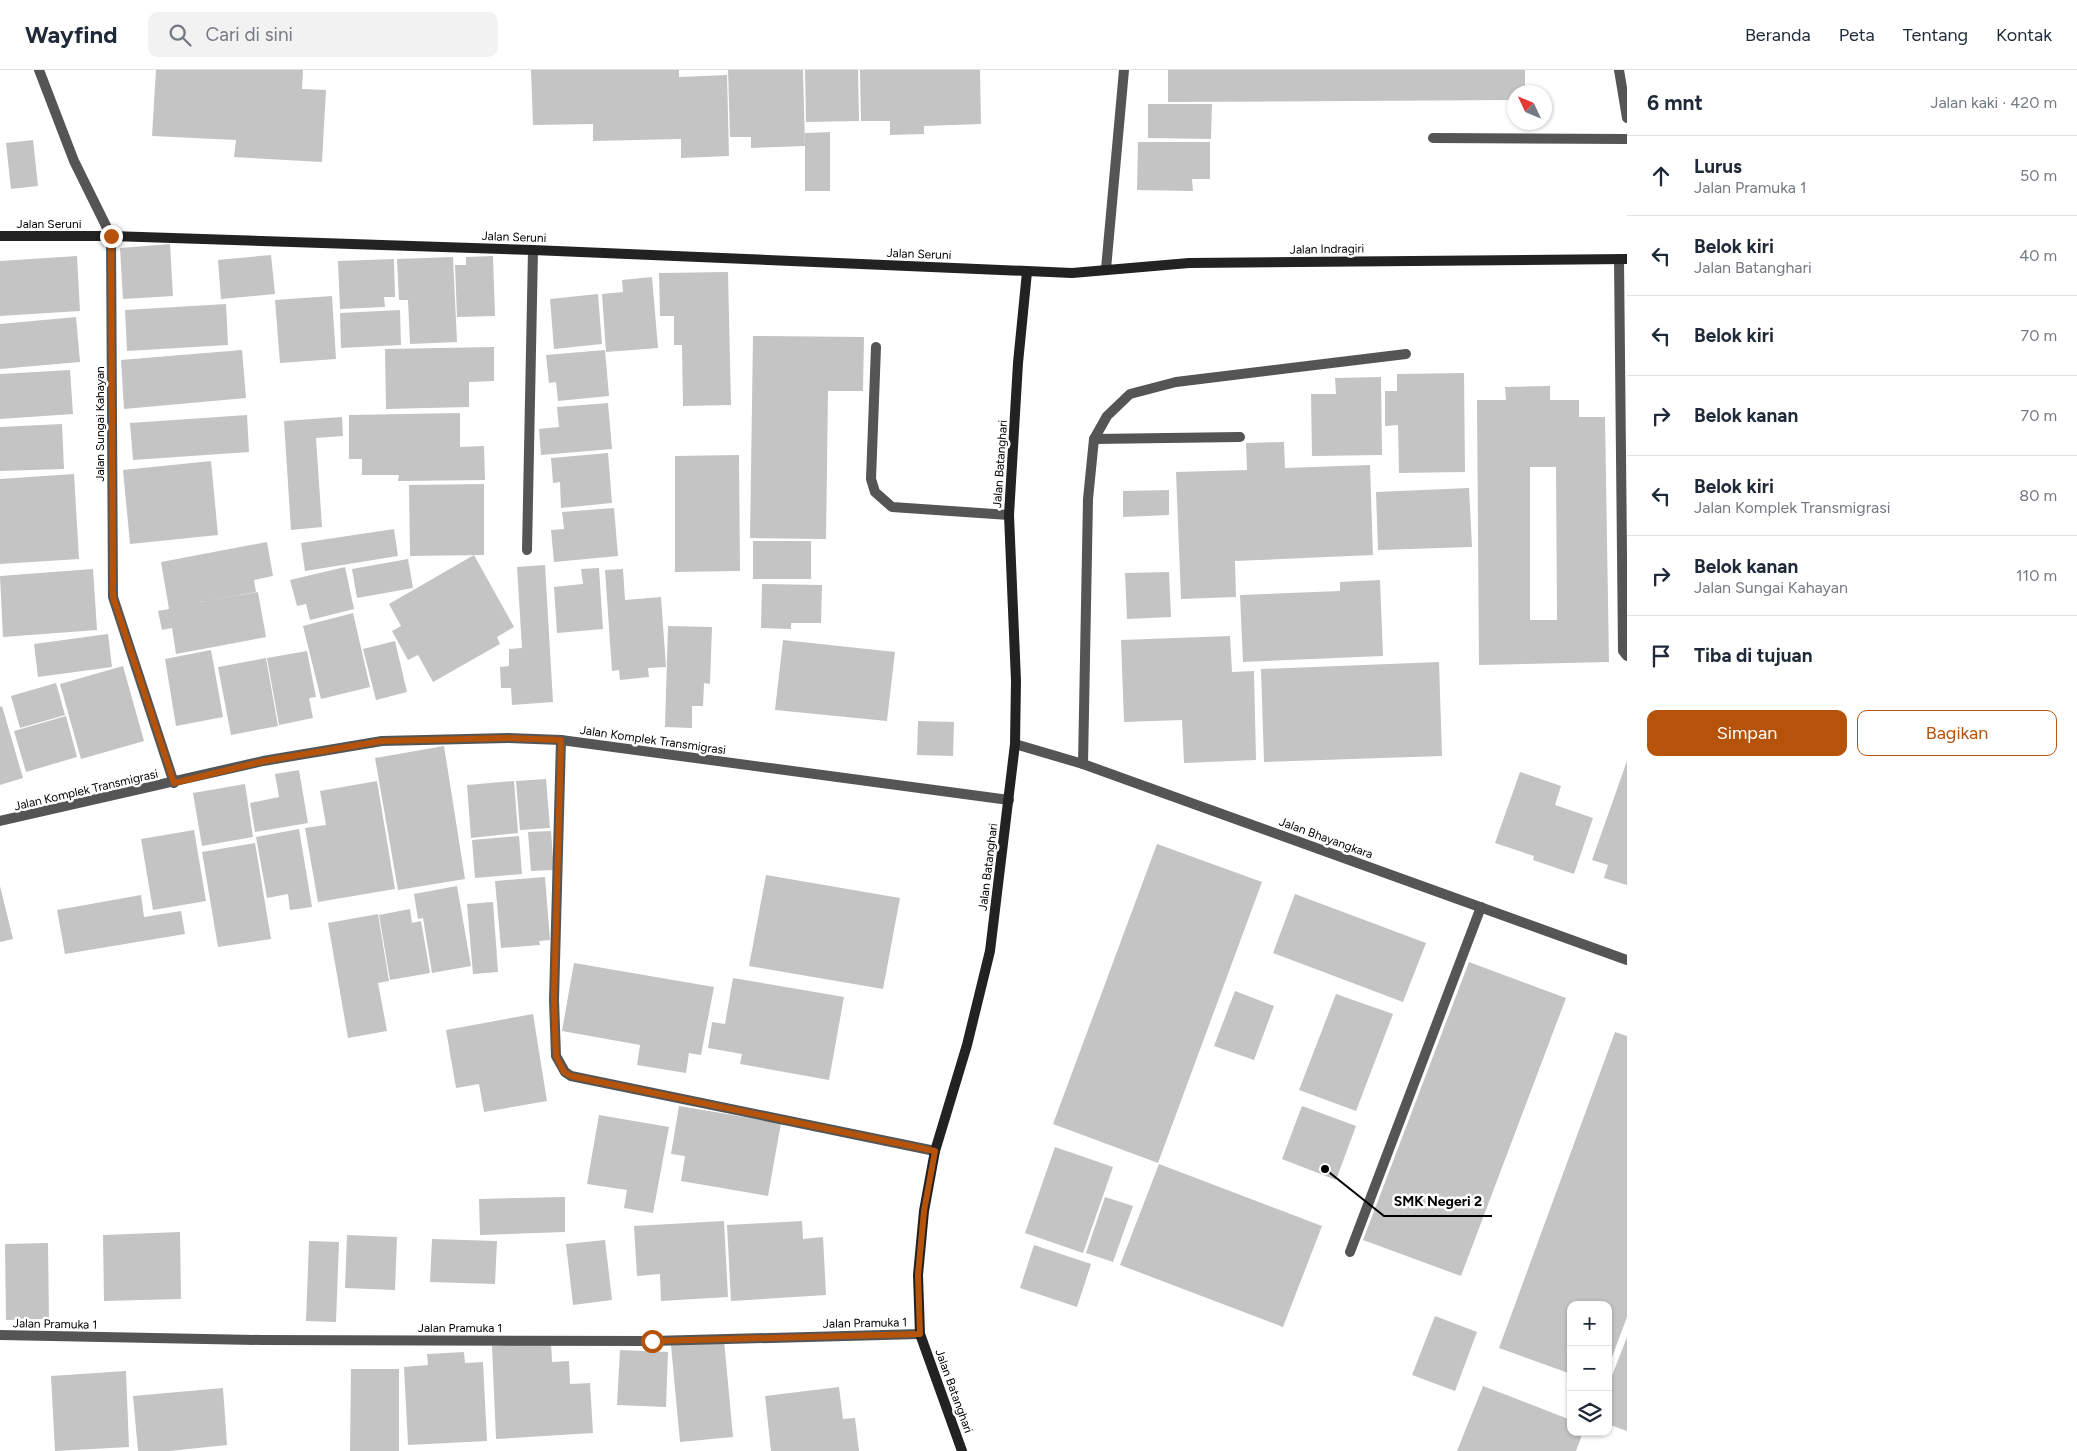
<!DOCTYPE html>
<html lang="id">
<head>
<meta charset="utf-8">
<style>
  body { margin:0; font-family:Figtree,sans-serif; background:#f2f2f3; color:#1f2937 }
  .controls { position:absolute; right:15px; bottom:15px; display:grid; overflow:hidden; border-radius:10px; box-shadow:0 1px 4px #0004 }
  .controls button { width:45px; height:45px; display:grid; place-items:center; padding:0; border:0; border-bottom:1px solid #e0e1e3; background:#fff; color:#1f2937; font:25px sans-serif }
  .compass { position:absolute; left:1507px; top:15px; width:45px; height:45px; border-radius:50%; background:#fff; box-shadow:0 1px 4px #0004; rotate:314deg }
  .stop { position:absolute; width:15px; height:15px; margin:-11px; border:4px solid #b45309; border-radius:50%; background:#fff }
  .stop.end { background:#b45309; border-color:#fff; box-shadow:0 1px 5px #0008 }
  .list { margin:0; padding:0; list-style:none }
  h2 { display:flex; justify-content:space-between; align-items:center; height:65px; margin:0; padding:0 20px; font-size:21px }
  h2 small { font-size:16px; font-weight:400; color:#747a83 }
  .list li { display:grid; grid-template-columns:32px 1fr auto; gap:15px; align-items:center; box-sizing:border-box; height:80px; padding:0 20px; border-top:1px solid #e0e1e3 }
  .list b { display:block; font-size:19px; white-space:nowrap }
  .list p { margin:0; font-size:16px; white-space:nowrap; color:#747a83 }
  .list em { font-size:16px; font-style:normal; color:#747a83 }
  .actions { display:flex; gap:10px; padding:15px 20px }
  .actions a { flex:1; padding:11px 0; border:1px solid #b45309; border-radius:10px; text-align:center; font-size:18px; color:#b45309 }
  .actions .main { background:#b45309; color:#fff }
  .icon { flex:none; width:28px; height:28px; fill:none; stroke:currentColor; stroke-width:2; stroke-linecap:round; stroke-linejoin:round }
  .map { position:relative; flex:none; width:1627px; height:1381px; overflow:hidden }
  header { display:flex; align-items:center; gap:30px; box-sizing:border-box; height:70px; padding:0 25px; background:#fff; border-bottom:1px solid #e0e1e3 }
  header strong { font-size:24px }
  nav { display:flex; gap:28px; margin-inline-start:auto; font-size:18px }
  .search { width:350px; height:45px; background:#f2f2f3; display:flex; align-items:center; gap:12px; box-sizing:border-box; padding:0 18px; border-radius:10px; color:#747a83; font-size:19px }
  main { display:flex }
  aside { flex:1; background:#fff }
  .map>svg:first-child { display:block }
</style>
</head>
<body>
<header>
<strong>Wayfind</strong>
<div class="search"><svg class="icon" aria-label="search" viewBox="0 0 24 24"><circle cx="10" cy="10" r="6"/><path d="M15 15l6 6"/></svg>Cari di sini</div>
<nav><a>Beranda</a><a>Peta</a><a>Tentang</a><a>Kontak</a></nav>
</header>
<main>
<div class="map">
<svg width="1627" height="1381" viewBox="0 0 1627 1381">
  <rect width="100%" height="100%" fill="#fff"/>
  <g fill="#c4c4c4" fill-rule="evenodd">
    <polygon points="156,0 303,0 302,19 326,20 322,92 234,87 236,70 152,66"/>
    <polygon points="531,0 679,0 679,7 727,5 729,86 681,88 681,69 593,71 593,54 533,55"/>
    <polygon points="728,0 803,0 805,76 751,78 751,67 730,67"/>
    <polygon points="805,0 858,0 859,51 806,52"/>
    <polygon points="860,0 980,0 981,54 924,56 924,64 890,65 890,51 861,51"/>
    <polygon points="1168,0 1525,0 1525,22 1514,22 1514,30 1168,32"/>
    <polygon points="1148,34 1212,34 1211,69 1148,68"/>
    <polygon points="830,62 830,121 805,121 805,63"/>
    <polygon points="33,70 38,116 11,119 6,73"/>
    <polygon points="1138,72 1210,72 1210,109 1192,109 1193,121 1137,120"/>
    <polygon points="170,174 173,226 123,229 120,178"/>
    <polygon points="271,185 275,224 221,229 218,190"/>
    <polygon points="77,186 80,241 0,246 0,191"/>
    <polygon points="493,186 495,246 457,247 455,195 466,195 466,187"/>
    <polygon points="453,187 457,272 410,274 408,230 399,230 397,189"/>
    <polygon points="394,189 395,227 384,227 385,237 340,239 338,191"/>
    <polygon points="728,202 731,335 683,336 682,275 674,275 674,246 660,246 659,203"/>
    <polygon points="652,207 658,278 606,282 602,224 623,222 622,210"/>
    <polygon points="598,224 602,274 554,279 550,229"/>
    <polygon points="332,226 336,289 280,293 275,230"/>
    <polygon points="226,234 228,275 127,281 125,240"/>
    <polygon points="400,240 401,275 341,278 340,243"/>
    <polygon points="76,247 80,292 0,299 0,254"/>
    <polygon points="753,266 864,267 863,321 828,321 826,469 750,468"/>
    <polygon points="494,277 494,311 469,312 469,337 386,339 385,279"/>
    <polygon points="242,280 246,328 124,339 121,290"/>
    <polygon points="605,280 609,326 558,331 556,312 549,313 546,285"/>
    <polygon points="70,300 73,344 0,349 0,304"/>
    <polygon points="1464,303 1465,402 1399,403 1398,355 1385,356 1385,321 1397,321 1397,304"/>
    <polygon points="1381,307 1382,385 1312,386 1311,324 1336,324 1335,308"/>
    <path d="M1550,316v14h29v17h26l4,245 -130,3 -2,-265h29l-1,-13zM1530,397h26l1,153h-27z"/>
    <polygon points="608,333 612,379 541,385 539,359 559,357 557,337"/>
    <polygon points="460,343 460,377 484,376 485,410 398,411 399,405 362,405 362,389 349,389 349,345"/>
    <polygon points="247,345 249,382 133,390 130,353"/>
    <polygon points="342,347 343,366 316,368 322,457 291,460 284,351"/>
    <polygon points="62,354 64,399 0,401 0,357"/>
    <polygon points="1284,372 1285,398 1370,395 1373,485 1235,491 1236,527 1181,529 1176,402 1247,400 1246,373"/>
    <polygon points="608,383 612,433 561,438 560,412 553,413 551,388"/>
    <polygon points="739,385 740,501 675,502 675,386"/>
    <polygon points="211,391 218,465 130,474 123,400"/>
    <polygon points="74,404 79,489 0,494 0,409"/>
    <polygon points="484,414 484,485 410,486 409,415"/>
    <polygon points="1469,418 1472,477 1378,480 1376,422"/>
    <polygon points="1169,420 1169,445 1123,447 1123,421"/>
    <polygon points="614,438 618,486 554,492 551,460 564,459 562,442"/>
    <polygon points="394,459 398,486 305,501 301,473"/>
    <rect x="753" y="471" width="58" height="38"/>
    <polygon points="267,472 273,506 254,510 256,522 199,532 258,522 266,567 176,584 172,558 162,560 158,541 169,539 161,492"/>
    <polygon points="474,485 514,557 497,567 500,574 433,612 418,585 408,590 392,561 401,556 389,534"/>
    <polygon points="408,489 413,518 357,528 352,499"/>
    <polygon points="545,495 553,632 512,635 511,618 501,618 500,597 509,596 509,579 522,578 517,497"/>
    <polygon points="345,497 354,539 310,550 306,534 297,536 290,510"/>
    <polygon points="599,498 603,559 557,563 554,517 583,514 581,499"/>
    <polygon points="93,499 97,560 3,567 0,506"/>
    <polygon points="623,499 625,530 661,527 666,597 648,598 649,607 620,610 619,600 612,601 605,500"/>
    <polygon points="1169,502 1171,547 1127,549 1125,503"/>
    <polygon points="1380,510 1383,586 1243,592 1240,525 1340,521 1340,512"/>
    <polygon points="762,514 822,515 821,553 791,553 791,559 761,558"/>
    <polygon points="353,543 370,617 321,629 303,556"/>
    <polygon points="668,556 712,557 710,614 704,613 703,636 692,636 692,658 665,657"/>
    <polygon points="108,564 112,597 38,607 34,574"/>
    <polygon points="1230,566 1232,602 1254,601 1256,690 1184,693 1182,650 1124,652 1121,570"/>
    <polygon points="783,570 895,582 887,651 775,640"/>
    <polygon points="395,571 407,622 376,630 363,579"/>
    <polygon points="211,580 223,647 176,656 165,589"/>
    <polygon points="307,581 316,627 309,628 313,648 279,655 267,588"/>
    <polygon points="266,588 278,656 231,665 218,597"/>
    <polygon points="1439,592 1442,686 1264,692 1261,599"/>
    <polygon points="123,596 144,671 81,689 60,614"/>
    <polygon points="56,613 65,645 20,658 11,626"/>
    <polygon points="2,636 23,708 0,715 0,637"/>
    <polygon points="66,646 77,687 26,702 14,661"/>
    <polygon points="918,651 954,652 953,686 917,685"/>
    <polygon points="444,676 465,809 398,820 375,688"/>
    <polygon points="1627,691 1627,815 1604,808 1608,795 1592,790"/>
    <polygon points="299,700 308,753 255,762 250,733 279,727 275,704"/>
    <polygon points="1520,702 1561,716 1555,735 1593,748 1574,804 1533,790 1534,786 1495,773"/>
    <polygon points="546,709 550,758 520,760 516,711"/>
    <polygon points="377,711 395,819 318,832 305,758 326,755 320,721"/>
    <polygon points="514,711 518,763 471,768 467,715"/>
    <polygon points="245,714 253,767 202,776 193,723"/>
    <polygon points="299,759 312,837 290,840 288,824 267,828 256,767"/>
    <polygon points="194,760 206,831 153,840 141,769"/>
    <polygon points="551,761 554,800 531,801 528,762"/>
    <polygon points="519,766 522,804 475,808 472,770"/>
    <polygon points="255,773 271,869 218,877 202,782"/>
    <polygon points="1157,774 1262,812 1158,1093 1053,1054"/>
    <polygon points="766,805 900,828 883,919 749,896"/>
    <polygon points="545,807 550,870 539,871 540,875 501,878 495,811"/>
    <polygon points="0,816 13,869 0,872"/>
    <polygon points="457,816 471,896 432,903 423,848 418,849 414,824"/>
    <polygon points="1295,824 1426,873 1403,932 1273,883"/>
    <polygon points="141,825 144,847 181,841 185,864 65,884 57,840"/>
    <polygon points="493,832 498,902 473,904 467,834"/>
    <polygon points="410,839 412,853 421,851 430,903 390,910 379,845"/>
    <polygon points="378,844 389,911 378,913 387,961 348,968 328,853"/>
    <polygon points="1469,892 1566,928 1461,1206 1363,1170"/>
    <polygon points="574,893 714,917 701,985 689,983 686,1003 637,995 640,975 562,961"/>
    <polygon points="733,908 844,927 829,1010 740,994 742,984 708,978 712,952 725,954"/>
    <polygon points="1235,921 1274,936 1254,990 1214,976"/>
    <polygon points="1336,924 1393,944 1356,1041 1299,1020"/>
    <polygon points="533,944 547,1031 484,1042 479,1014 456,1018 446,960"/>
    <polygon points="1615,962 1627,966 1627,1247 1608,1298 1608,1235 1571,1235 1571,1304 1499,1278"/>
    <polygon points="679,1036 781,1053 768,1126 681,1111 685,1086 671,1084"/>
    <polygon points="1302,1036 1356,1056 1336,1110 1282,1089"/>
    <polygon points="599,1045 669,1057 653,1143 624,1138 627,1120 587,1114"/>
    <polygon points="1055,1077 1113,1097 1083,1183 1025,1163"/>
    <polygon points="1159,1094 1322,1156 1283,1257 1120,1195"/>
    <polygon points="565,1127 565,1162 480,1165 479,1129"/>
    <polygon points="1105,1127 1133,1136 1113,1192 1086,1183"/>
    <polygon points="724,1151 728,1227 661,1231 660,1204 637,1206 634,1156"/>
    <polygon points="802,1151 803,1169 823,1167 826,1225 731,1231 727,1155"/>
    <polygon points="180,1162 181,1229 104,1231 103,1165"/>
    <polygon points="347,1165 397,1167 395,1220 345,1218"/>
    <polygon points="432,1169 497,1171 495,1214 430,1212"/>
    <polygon points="605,1170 612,1230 573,1235 566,1174"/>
    <polygon points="309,1171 339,1172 336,1252 306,1251"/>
    <polygon points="48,1173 49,1249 6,1250 5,1174"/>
    <polygon points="1034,1175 1091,1194 1077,1237 1020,1218"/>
    <polygon points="1435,1246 1477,1262 1455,1321 1412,1305"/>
    <polygon points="1627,1267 1627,1361 1608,1354 1608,1316"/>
    <polygon points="724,1270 733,1367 680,1372 671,1275"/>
    <polygon points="551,1272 552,1292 569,1291 570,1314 590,1313 593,1363 496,1369 492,1276"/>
    <polygon points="620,1280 668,1282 666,1337 617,1335"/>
    <polygon points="464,1282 465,1293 483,1292 487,1371 408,1375 404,1297 428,1295 427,1284"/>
    <polygon points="351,1299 399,1299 399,1381 350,1381"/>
    <polygon points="126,1301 129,1377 55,1381 51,1306"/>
    <polygon points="1483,1316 1571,1350 1571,1362 1583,1362 1576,1381 1457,1381"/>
    <polygon points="839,1317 843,1349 855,1348 859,1381 771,1381 765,1326"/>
    <polygon points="223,1318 227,1375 169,1381 138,1381 133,1326"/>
  </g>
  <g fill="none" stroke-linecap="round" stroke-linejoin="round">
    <g stroke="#555" stroke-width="10">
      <polyline points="1619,0 1627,48"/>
      <polyline points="1433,68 1627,69"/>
      <polyline points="876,277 871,409 875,422 892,437 1009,445"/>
      <polyline points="1094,369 1240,367"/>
      <polyline points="1083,694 1088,429 1094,369 1107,346 1130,324 1176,312 1406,284"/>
    </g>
    <g stroke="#555" stroke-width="10">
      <polyline points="39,0 74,91 111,166 113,527 174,713"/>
      <polyline points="1619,189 1623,581 1627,586"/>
      <polyline points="1106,199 1124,0"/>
      <polyline points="527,480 533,180"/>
      <polyline points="561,670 554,930 556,986 565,1002 571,1006 935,1081"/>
      <polyline points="1015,674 1083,694 1627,890"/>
      <polyline points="0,751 263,691 382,671 508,668 561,670 1009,730"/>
      <polyline points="1350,1182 1481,837"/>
      <polyline points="0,1265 261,1270 652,1271 920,1264"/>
    </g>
    <g stroke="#222" stroke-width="10">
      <polyline points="0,166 111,166 533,180 1072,203 1189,193 1627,189"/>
      <polyline points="962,1381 920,1264 918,1205 924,1141 935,1081 967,975 990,881 1015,674 1016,611 1009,445 1018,293 1027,202"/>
    </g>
  </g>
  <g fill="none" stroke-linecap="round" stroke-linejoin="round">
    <polyline stroke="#b45309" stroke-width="6" points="111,166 113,527 174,713 264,691 382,671 508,668 561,670 554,930 556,986 564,1002 571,1006 935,1081 924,1141 918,1205 920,1264 652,1271"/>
  </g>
  <g text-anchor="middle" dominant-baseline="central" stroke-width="5" stroke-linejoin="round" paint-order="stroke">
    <g font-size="12" fill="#000" stroke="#fff">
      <text x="49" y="154">Jalan Seruni</text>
      <text transform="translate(514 167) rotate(2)">Jalan Seruni</text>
      <text transform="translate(1327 179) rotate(-1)">Jalan Indragiri</text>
      <text transform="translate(919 184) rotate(2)">Jalan Seruni</text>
      <text transform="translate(100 354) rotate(-90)">Jalan Sungai Kahayan</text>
      <text transform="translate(1000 394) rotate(-86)">Jalan Batanghari</text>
      <text transform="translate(653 670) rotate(8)">Jalan Komplek Transmigrasi</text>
      <text transform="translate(86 720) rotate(-13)">Jalan Komplek Transmigrasi</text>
      <text transform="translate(1326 768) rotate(20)">Jalan Bhayangkara</text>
      <text transform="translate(988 797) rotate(-83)">Jalan Batanghari</text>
      <text transform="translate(865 1253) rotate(-1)">Jalan Pramuka 1</text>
      <text transform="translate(55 1254) rotate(1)">Jalan Pramuka 1</text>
      <text x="460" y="1258">Jalan Pramuka 1</text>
      <text transform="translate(954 1321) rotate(70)">Jalan Batanghari</text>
    </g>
  </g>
  <path fill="none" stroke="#000" stroke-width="2" d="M1325 1099L1384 1146H1492"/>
  <circle fill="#000" stroke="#fff" stroke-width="2" cx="1325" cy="1099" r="5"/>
  <g font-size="14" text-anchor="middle" font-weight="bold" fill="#000" stroke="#fff" stroke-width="5" stroke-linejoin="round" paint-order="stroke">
    <text x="1438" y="1136">SMK Negeri 2</text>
  </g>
</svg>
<div class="controls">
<button>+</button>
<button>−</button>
<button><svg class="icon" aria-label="layers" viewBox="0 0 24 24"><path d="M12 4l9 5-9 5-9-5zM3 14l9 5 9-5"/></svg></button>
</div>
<svg class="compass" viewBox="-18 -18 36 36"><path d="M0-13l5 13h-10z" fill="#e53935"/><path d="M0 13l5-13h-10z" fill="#747a83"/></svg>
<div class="stop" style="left:652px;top:1271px"></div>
<div class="stop end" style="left:111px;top:166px"></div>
</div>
<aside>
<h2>6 mnt<small>Jalan kaki · 420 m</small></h2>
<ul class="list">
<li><svg class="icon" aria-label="ahead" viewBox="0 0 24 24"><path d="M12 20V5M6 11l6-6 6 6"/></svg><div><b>Lurus</b><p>Jalan Pramuka 1</p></div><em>50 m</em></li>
<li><svg class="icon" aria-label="left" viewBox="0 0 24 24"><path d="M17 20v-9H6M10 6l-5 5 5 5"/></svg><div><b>Belok kiri</b><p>Jalan Batanghari</p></div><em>40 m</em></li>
<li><svg class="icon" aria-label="left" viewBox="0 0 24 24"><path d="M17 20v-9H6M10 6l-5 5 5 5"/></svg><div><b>Belok kiri</b></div><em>70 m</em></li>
<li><svg class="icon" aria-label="right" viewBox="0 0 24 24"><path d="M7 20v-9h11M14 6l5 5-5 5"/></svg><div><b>Belok kanan</b></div><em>70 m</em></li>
<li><svg class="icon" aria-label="left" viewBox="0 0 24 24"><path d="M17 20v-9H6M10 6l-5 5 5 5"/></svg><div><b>Belok kiri</b><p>Jalan Komplek Transmigrasi</p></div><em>80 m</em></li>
<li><svg class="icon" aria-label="right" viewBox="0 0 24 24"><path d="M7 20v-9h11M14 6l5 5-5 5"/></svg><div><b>Belok kanan</b><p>Jalan Sungai Kahayan</p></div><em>110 m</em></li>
<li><svg class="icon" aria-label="arrive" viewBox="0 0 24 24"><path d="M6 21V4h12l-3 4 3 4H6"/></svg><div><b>Tiba di tujuan</b></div></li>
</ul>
<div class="actions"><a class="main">Simpan</a><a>Bagikan</a></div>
</aside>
</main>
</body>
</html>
